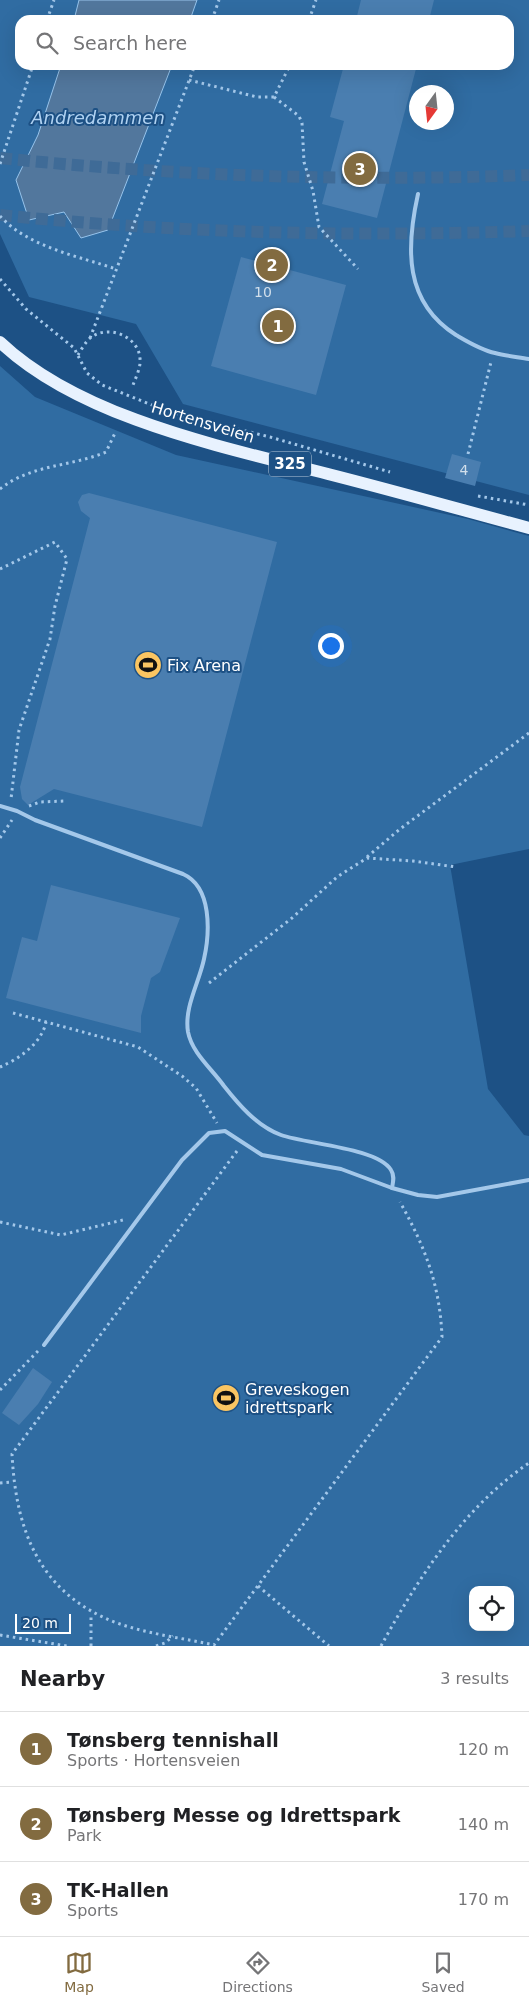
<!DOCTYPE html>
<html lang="en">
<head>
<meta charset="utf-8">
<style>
  body { margin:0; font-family:"DejaVu Sans",sans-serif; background:#f6f6f6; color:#202124 }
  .controls { position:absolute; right:15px; bottom:15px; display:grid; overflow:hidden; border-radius:10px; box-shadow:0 5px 20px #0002 }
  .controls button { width:45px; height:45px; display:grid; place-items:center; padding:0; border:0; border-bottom:1px solid #e0e0e0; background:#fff; color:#202124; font:25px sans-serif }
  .compass { position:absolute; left:409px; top:85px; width:45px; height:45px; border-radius:50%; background:#fff; box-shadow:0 5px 20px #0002; rotate:195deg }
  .scale { position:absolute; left:15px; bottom:12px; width:56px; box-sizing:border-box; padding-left:5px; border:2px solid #fff; border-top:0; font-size:14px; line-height:18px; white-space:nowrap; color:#fff; -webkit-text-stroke:4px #1d5185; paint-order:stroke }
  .you { position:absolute; left:330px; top:645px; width:18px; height:18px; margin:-12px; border:4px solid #fff; border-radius:50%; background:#1a73e8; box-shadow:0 0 0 8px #1a73e833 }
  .badge { display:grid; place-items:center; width:32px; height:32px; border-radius:50%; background:#826b40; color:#fff; font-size:16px; font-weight:700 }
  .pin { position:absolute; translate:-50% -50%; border:2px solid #fff; box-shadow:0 1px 5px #0006 }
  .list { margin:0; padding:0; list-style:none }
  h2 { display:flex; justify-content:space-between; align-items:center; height:65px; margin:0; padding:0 20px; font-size:21px }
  h2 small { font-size:16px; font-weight:400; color:#757577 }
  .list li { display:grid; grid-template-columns:32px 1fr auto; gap:15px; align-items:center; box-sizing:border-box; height:75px; padding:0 20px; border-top:1px solid #e0e0e0 }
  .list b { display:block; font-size:19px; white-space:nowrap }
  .list p { margin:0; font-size:16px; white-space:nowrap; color:#757577 }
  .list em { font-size:16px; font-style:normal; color:#757577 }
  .icon { flex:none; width:28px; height:28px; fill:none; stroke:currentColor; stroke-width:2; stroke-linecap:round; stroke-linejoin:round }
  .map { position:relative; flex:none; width:529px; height:1646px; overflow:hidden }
  .search { position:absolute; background:#fff; box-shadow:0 5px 20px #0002; left:15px; right:15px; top:15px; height:55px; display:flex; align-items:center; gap:12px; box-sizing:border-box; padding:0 18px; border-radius:15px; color:#757577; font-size:19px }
  .sheet { height:290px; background:#fff }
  nav { display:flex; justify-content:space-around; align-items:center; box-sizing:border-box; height:70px; border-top:1px solid #e0e0e0; background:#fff; font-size:14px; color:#757577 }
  nav a { display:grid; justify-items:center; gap:2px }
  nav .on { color:#826b40 }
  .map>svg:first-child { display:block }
</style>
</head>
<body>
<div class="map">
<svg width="529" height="1646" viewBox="0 0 529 1646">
  <rect width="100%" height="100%" fill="#1d5185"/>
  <g fill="#306ca2" fill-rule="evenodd">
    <path d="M0,0h529v495l-346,-91 -47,-80 -107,-27 -29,-63zM20,20h489v45h-489zM416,92h30v30h-30z"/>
    <path d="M0,366l35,31 141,58 292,64 61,17v313l-79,16 38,224 36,46 5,1v510h-529zM473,1590h37v37h-37z"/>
  </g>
  <g fill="#52779d" stroke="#97c4ec">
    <polygon points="79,0 197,0 190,20 74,20"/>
    <polygon points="61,65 172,65 108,230 81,238 64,212 29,220 16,180 38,135"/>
  </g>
  <g fill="#4a7eb0">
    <polygon points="361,0 434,0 429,20 356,20"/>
    <polygon points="344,65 417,65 377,218 322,204 344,121 330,117"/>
    <polygon points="241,257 346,285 316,395 211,366"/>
    <polygon points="452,454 481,462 475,486 445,478"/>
    <polygon points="89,493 277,542 202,827 54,789 28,805 22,799 20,787 90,518 81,511 78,502 82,495"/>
    <polygon points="51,885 180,918 160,972 151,978 141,1016 141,1033 6,998 22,937 37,941"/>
    <polygon points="33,1368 52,1382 38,1404 19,1425 2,1413"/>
  </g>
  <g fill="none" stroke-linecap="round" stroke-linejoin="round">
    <g stroke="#3f6b97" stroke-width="12" stroke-dasharray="12 6" stroke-linecap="butt">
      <path d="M0,158c176,18 352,24 529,17"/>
      <path d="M0,215c176,18 352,22 529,16"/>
    </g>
    <g stroke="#a4c8ea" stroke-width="3" stroke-dasharray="2.5 4" stroke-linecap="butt">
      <polyline points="47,20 54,0"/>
      <polyline points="212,20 219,0"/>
      <polyline points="309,20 316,0"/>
      <polyline points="189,80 257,97 274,97 290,65"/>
      <polyline points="274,97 299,116 302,123 304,162 313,191 319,227 358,269"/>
      <polyline points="0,164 33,65"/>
      <path d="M0,216c28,31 78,40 116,53"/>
      <polyline points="0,279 26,309 74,348 87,373 102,385 172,413 270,437 390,472"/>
      <polyline points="90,338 195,65"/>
      <path d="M78,355c3,-5 7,-12 11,-16 18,-16 50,-3 51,20 1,8 -4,18 -7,26"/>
      <polyline points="468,454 491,362"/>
      <path d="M0,489c31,-25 71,-22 106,-37l10,-21"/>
      <polyline points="478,496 529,505"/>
      <polyline points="0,569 55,542 67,559 55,606 50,639 19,730 11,799"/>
      <polyline points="29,806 40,802 65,801"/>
      <polyline points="0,838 12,820"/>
      <polyline points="367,857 400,829 529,733"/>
      <polyline points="209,983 292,918 337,877 367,858 413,861 456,867"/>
      <polyline points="13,1013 138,1047 182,1076 196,1088 217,1123"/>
      <path d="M0,1067c19,-8 42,-24 46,-45"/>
      <path d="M237,1151l-225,303c4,78 28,140 105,169 31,11 65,15 97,22l228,-308c-2,-52 -17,-90 -42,-135"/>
      <polyline points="0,1222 61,1235 123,1220"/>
      <polyline points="0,1390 38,1351"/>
      <polyline points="0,1483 13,1482"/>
      <polyline points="258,1586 329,1646"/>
      <polyline points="0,1635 67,1646"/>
      <polyline points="91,1646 91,1617"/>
      <polyline points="156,1646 165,1643 173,1636"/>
      <path d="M381,1646c37,-68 83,-139 148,-183"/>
    </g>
    <g stroke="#a4c8ea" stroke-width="4">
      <path d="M418,194c-12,54 -14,108 38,141 12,7 25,15 39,18 11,3 23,4 34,6"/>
      <path d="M0,806l17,5 18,9 148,54c29,13 27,58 21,85 -5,24 -20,48 -16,73 4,21 24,37 36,54 15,19 33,40 57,49 25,9 97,13 110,35 4,6 2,12 1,18"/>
      <polyline points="44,1345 182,1160 209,1133 225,1131 262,1155 341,1169 392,1188 418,1195 437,1197 529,1180"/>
    </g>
    <path stroke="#e8f2fe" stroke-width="12" d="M0,342c80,76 223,105 328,132 67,17 134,36 201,54"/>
  </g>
  <defs>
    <g id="stadium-disc" transform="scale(1.4375)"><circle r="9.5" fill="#fac562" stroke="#1d5185"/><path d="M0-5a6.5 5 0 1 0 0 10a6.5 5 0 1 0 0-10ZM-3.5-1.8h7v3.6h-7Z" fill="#111"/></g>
  </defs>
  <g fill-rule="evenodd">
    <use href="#stadium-disc" x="148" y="665"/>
    <use href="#stadium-disc" x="226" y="1398"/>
  </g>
  <g text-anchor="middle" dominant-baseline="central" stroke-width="4" stroke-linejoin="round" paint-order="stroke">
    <g font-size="14" fill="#d2dfeb">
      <text x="263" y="292">10</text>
      <text x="464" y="470">4</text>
    </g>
    <rect fill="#1d5185" stroke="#bbcbda" stroke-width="1" x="269" y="451.5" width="42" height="25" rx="4"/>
    <g font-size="15" font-weight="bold" fill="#fff">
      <text x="290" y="464">325</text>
    </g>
    <g font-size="16" fill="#fff" stroke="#1d5185">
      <text transform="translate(203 422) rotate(17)">Hortensveien</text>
    </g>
    <g font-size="16" fill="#fff" stroke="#1d5185" text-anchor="start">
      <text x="167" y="665">Fix Arena</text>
      <text x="245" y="1389">Greveskogen<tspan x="245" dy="18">idrettspark</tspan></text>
    </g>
    <g font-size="18" font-style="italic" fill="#b0d2f2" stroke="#1d5185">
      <text x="98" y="117">Andredammen</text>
    </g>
  </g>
</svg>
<div class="controls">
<button><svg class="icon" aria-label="locate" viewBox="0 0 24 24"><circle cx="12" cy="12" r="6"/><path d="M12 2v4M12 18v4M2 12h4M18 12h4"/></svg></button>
</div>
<svg class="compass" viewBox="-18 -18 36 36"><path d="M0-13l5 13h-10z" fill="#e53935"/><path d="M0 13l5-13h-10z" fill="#757577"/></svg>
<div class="scale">20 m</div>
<div class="you"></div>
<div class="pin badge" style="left:278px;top:326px">1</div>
<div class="pin badge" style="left:272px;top:265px">2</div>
<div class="pin badge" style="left:360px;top:169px">3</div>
<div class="search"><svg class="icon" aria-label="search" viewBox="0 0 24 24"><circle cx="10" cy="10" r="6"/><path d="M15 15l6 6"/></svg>Search here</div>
</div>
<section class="sheet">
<h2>Nearby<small>3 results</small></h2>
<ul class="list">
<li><span class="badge">1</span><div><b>Tønsberg tennishall</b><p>Sports · Hortensveien</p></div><em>120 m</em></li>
<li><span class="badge">2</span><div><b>Tønsberg Messe og Idrettspark</b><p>Park</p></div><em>140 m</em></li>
<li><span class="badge">3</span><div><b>TK-Hallen</b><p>Sports</p></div><em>170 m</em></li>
</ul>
</section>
<nav>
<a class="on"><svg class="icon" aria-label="map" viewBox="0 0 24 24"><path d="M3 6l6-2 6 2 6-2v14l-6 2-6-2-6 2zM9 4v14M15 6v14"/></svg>Map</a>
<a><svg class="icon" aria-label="directions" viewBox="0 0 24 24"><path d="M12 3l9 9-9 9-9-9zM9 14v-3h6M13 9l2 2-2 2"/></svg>Directions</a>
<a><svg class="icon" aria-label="saved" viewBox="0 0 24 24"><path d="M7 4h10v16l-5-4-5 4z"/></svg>Saved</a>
</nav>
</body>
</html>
